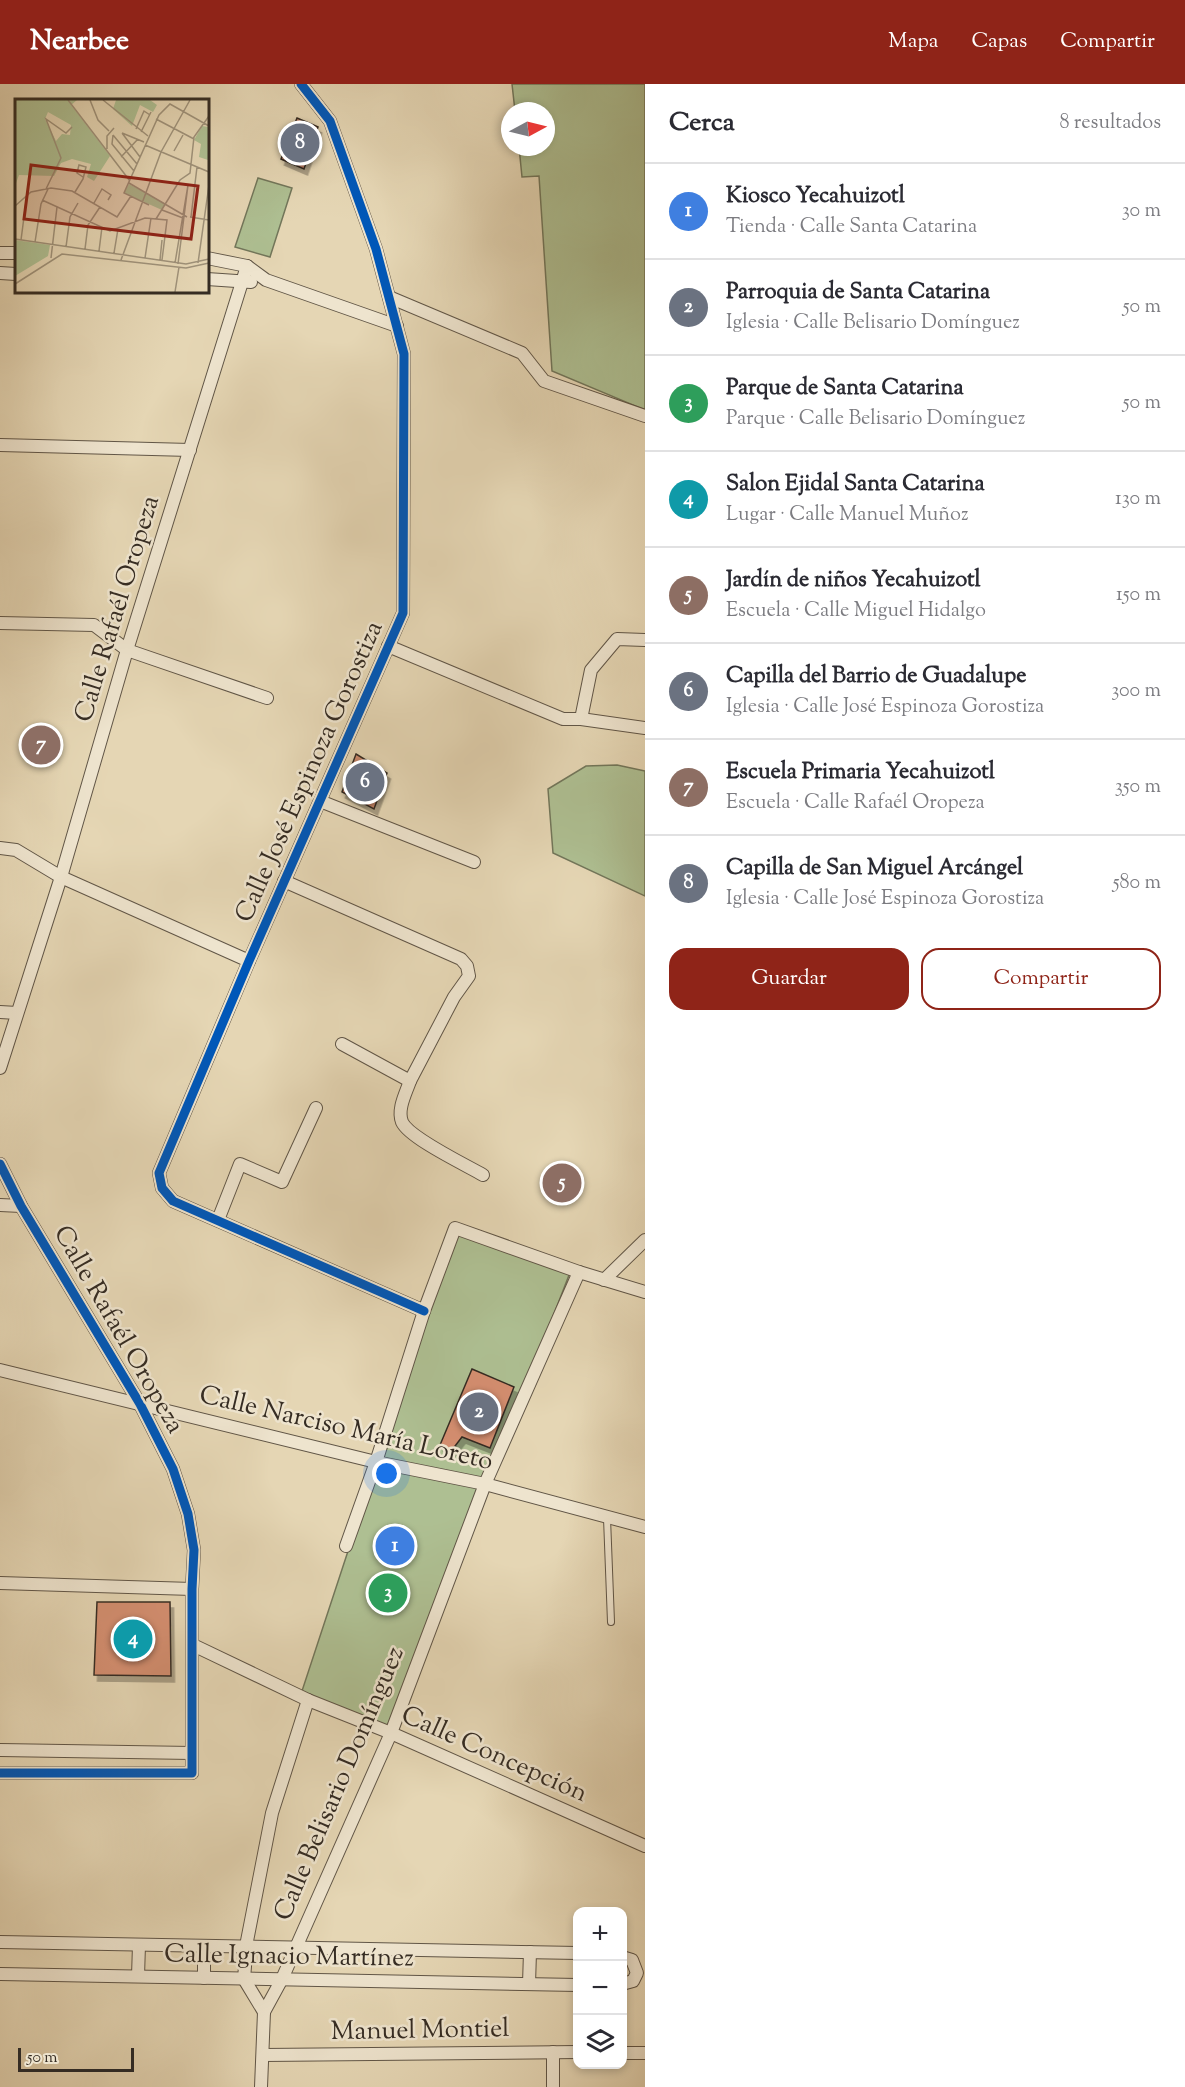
<!DOCTYPE html>
<html lang="es">
<head>
<meta charset="utf-8">
<style>
  body { margin:0; font-family:"Sorts Mill Goudy",serif; background:#f7f7f7; color:#2b2b33 }
  .controls { position:absolute; right:18px; bottom:18px; display:grid; overflow:hidden; border-radius:12px; box-shadow:0 3px 9px #0003 }
  .controls button { width:54px; height:54px; display:grid; place-items:center; padding:0; border:0; border-bottom:2px solid #e1e1e2; background:#fff; color:#2b2b33; font:30px sans-serif }
  .compass { position:absolute; left:501px; top:18px; width:54px; height:54px; border-radius:50%; background:#fff; box-shadow:0 3px 9px #0003; rotate:83deg }
  .scale { position:absolute; left:18px; bottom:15px; width:116px; box-sizing:border-box; padding-left:6px; border:3px solid #352c23; border-top:0; font-size:16px; line-height:21px; white-space:nowrap; color:#352c23; -webkit-text-stroke:4px #eee4ce; paint-order:stroke }
  .you { position:absolute; left:387px; top:1390px; width:21px; height:21px; margin:-15px; border:4px solid #fff; border-radius:50%; background:#1a73e8; box-shadow:0 0 0 9px #1a73e833 }
  .badge { display:grid; place-items:center; width:39px; height:39px; border-radius:50%; background:#8f2418; color:#fff; font-size:20px; font-weight:700 }
  .pin { position:absolute; translate:-50% -50%; border:3px solid #fff; box-shadow:0 2px 6px #0006 }
  .list { margin:0; padding:0; list-style:none }
  h2 { display:flex; justify-content:space-between; align-items:center; height:78px; margin:0; padding:0 24px; font-size:26px }
  h2 small { font-size:20px; font-weight:400; color:#7c7c81 }
  .list li { display:grid; grid-template-columns:39px 1fr auto; gap:18px; align-items:center; box-sizing:border-box; height:96px; padding:0 24px; border-top:2px solid #e1e1e2 }
  .list b { display:block; font-size:22px; white-space:nowrap }
  .list p { margin:0; font-size:20px; white-space:nowrap; color:#7c7c81 }
  .list em { font-size:20px; font-style:normal; color:#7c7c81 }
  .actions { display:flex; gap:12px; padding:18px 24px }
  .actions a { flex:1; padding:14px 0; border:2px solid #8f2418; border-radius:18px; text-align:center; font-size:21px; color:#8f2418 }
  .actions .main { background:#8f2418; color:#fff }
  .icon { flex:none; width:33px; height:33px; fill:none; stroke:currentColor; stroke-width:2; stroke-linecap:round; stroke-linejoin:round }
  .map { position:relative; flex:none; width:645px; height:2003px; overflow:hidden }
  header { display:flex; align-items:center; gap:36px; box-sizing:border-box; height:84px; padding:0 30px; background:#8f2418; color:#fff }
  header strong { font-size:28px }
  nav { display:flex; gap:33px; margin-inline-start:auto; font-size:21px }
  main { display:flex }
  aside { flex:1; background:#fff }
  .map>svg:first-child { display:block }
</style>
</head>
<body>
<header>
<strong>Nearbee</strong>
<nav><a>Mapa</a><a>Capas</a><a>Compartir</a></nav>
</header>
<main>
<div class="map">
<svg width="645" height="2003" viewBox="0 0 645 2003">
  <defs>
    <filter id="shadow"><feDropShadow dx="3.5" dy="6" stdDeviation="0" flood-color="#0004"/></filter>
  </defs>
  <rect width="100%" height="100%" fill="#e5d6b4"/>
  <filter id="stains"><feTurbulence type="fractalNoise" baseFrequency=".00333" numOctaves="4"/><feColorMatrix values="0 0 0 0 .2 0 0 0 0 .09 0 0 0 0 .02 0 0 0 .5 -.17"/></filter>
  <radialGradient id="worn" r=".72"><stop offset=".6" stop-color="#630" stop-opacity="0"/><stop offset="1" stop-color="#630" stop-opacity=".3"/></radialGradient>
  <g fill="#aebf92" stroke="#72765a" stroke-width="1.5">
    <polygon points="512,0 645,0 645,326 552,287 539,92 522,93 519,63 546,63 546,27 515,27"/>
    <polygon points="258,94 292,104 270,173 235,163"/>
    <polygon points="617,681 645,687 645,812 553,769 548,705 586,682"/>
    <polygon points="455,1144 571,1186 487,1403 380,1378"/>
    <polygon points="377,1379 484,1405 384,1651 300,1613"/>
  </g>
  <g fill="#d48e6f" stroke="#352c23" stroke-width="1.5" filter="url(#shadow)">
    <polygon points="297,34 318,43 304,85 281,75"/>
    <polygon points="356,670 387,689 374,725 342,708"/>
    <polygon points="472,1285 514,1303 490,1364 462,1353 452,1366 440,1361"/>
    <polygon points="399,1453 404,1460 402,1469 390,1473 385,1464 388,1455"/>
    <polygon points="97,1518 170,1518 171,1592 94,1591"/>
  </g>
  <g fill="none" stroke-linecap="round" stroke-linejoin="round">
    <g stroke="#615647" stroke-width="8">
      <polyline id="service" points="607,1434 611,1538"/>
    </g>
    <g stroke="#615647" stroke-width="14">
      <g id="minor">
        <polyline points="301,0 330,37 376,165 404,270 403,529 249,877 159,1089 162,1104 173,1117 424,1227"/>
        <polyline points="0,169 16,169"/>
        <polyline points="207,174 247,182 266,196 397,242"/>
        <polyline points="0,189 16,190"/>
        <polyline points="207,195 251,198"/>
        <polyline points="389,213 522,269 544,297 645,332"/>
        <polyline points="0,361 190,366"/>
        <polyline points="0,539 94,541 127,566 267,614"/>
        <polyline points="388,562 563,635 581,635 645,644"/>
        <polyline points="581,635 591,586 617,555 645,556"/>
        <polyline points="320,717 474,778"/>
        <polyline points="0,764 16,766 61,793 249,877"/>
        <polyline points="284,797 461,875 467,882 469,892 454,913 410,997 342,960"/>
        <polyline points="0,928 17,929"/>
        <polyline points="0,984 61,793 127,566 247,182"/>
        <path d="M410,997c-4,12 -13,28 -8,41 7,16 64,43 81,53"/>
        <polyline points="0,1080 21,1122 140,1320 173,1385 188,1430 194,1466 192,1505 192,1689 0,1689"/>
        <polyline points="0,1121 21,1122"/>
        <polyline points="218,1136 240,1080 282,1098 316,1024"/>
        <polyline points="604,1196 645,1156"/>
        <polyline points="0,1286 376,1378 485,1400 645,1443"/>
        <polyline points="346,1462 376,1378 424,1227 455,1144 579,1188 645,1208"/>
        <polyline points="0,1499 192,1505"/>
        <polyline points="193,1561 308,1616 391,1649 645,1762"/>
        <polyline points="0,1666 192,1669"/>
        <polyline points="0,1858 578,1869"/>
        <polyline points="204,1862 204,1894"/>
        <polyline points="622,1873 632,1876 637,1889 633,1897 622,1900"/>
        <polyline points="0,1890 578,1901"/>
        <polyline points="138,1892 139,1861"/>
        <polyline points="529,1900 530,1868"/>
        <polyline points="264,1928 282,1895 391,1649 485,1400 579,1188"/>
        <polyline points="622,1969 645,1969"/>
        <polyline points="263,1971 578,1968"/>
        <polyline points="261,2003 264,1928 244,1895 247,1857 272,1729 308,1616"/>
        <polyline points="553,2003 553,1968"/>
      </g>
    </g>
    <use href="#service" stroke="#eee4ce" stroke-width="6"/>
    <use href="#minor" stroke="#eee4ce" stroke-width="12"/>
    <g stroke="#eee4ce" stroke-width="13">
      <g id="cycleway">
        <polyline points="301,0 330,37 376,165 404,270 403,529 249,877 159,1089 162,1104 173,1117 424,1227"/>
        <polyline points="0,1080 21,1122 140,1320 173,1385 188,1430 194,1466 192,1505 192,1689 0,1689"/>
      </g>
    </g>
    <use href="#cycleway" stroke="#0057b8" stroke-width="9"/>
  </g>
  <g text-anchor="middle" dominant-baseline="central" stroke-width="5" stroke-linejoin="round" paint-order="stroke">
    <g font-size="26" fill="#352c23" stroke="#eee4ce">
      <text transform="translate(118 525) rotate(-73)">Calle Rafaél Oropeza</text>
      <text transform="translate(310 688) rotate(-66)">Calle José Espinoza Gorostiza</text>
      <text transform="translate(118 1246) rotate(60)">Calle Rafaél Oropeza</text>
      <text transform="translate(346 1345) rotate(13)">Calle Narciso María Loreto</text>
      <text transform="translate(494 1671) rotate(24)">Calle Concepción</text>
      <text transform="translate(340 1700) rotate(-67)">Calle Belisario Domínguez</text>
      <text transform="translate(289 1873) rotate(1)">Calle Ignacio Martínez</text>
      <text transform="translate(420 1947) rotate(-1)">Manuel Montiel</text>
    </g>
  </g>
  <g transform="translate(15 15)">
    <rect width="194" height="194" fill="#e5d6b4"/>
    <path d="M0,1h62l-6,5 39,51 -16,25 -7,-4 4,-13 -19,-5 -11,4 -7,13 -35,-1 -4,11zM33,13l23,13 -1,10 -8,-1 -6,7 -11,-22zM101,1h34l7,5 -4,7 -13,-7 -8,21 -19,-17zM187,27l6,1v33l-9,-3 2,-13 -7,-4zM114,85l37,20 -4,6 -38,-17zM0,141l35,5 -2,11 -33,20z" fill="#aebf92" fill-rule="evenodd"/>
    <path fill="none" stroke="#9f927a" stroke-width="1.5" d="M53,1l62,81M75,1l8,20 11,11M88,1l45,36M141,20l38,20M121,30l8,-18 6,4M126,33l10,-20M107,34l18,24M107,34l22,9M98,36l-1,9 22,27M98,36l24,29M130,46l64,27M92,50v-13l7,-8M159,52l9,-16M106,58l17,-18M114,84l58,34M31,90l15,-31 -15,-39 20,14 6,-6M60,93l8,-13 3,-12 -7,-2 -2,8 6,4M27,101l68,31 35,-13 22,2 -5,40M79,104l8,-14 9,6 -3,5M134,106l-25,-12 35,-78 11,-11 39,22M0,107l16,-14 20,-4 21,3 45,26 14,-21M147,111l21,8M175,118l19,3M176,118l6,-50M141,120l24,-39 10,-7 4,-36 15,-21M0,140l171,25 23,-5M6,141l6,-46M20,143l6,-38 7,-15M51,148l4,-30 8,-14M70,150l3,-24 12,-18M84,152l3,-24M99,154l4,-24M36,159l6,-51M130,159l6,-40M106,161l40,-108 29,-52M145,161l2,-20M160,164l13,-78M183,164l11,-78M163,165l10,-79M0,185l47,-30 124,14 23,-5M160,193l4,-25"/>
    <path fill="#8f2418" fill-opacity="0.15" stroke="#8f2418" stroke-width="3" d="M16,66l167,21 -7,53 -167,-20z"/>
    <rect width="194" height="194" fill="none" stroke="#352c23" stroke-width="3"/>
  </g>
  <rect width="100%" height="100%" filter="url(#stains)"/>
  <rect width="100%" height="100%" fill="url(#worn)"/>
</svg>
<div class="controls">
<button>+</button>
<button>−</button>
<button><svg class="icon" aria-label="layers" viewBox="0 0 24 24"><path d="M12 4l9 5-9 5-9-5zM3 14l9 5 9-5"/></svg></button>
</div>
<svg class="compass" viewBox="-18 -18 36 36"><path d="M0-13l5 13h-10z" fill="#e53935"/><path d="M0 13l5-13h-10z" fill="#7c7c81"/></svg>
<div class="scale">50 m</div>
<div class="you"></div>
<div class="pin badge" style="left:395px;top:1462px;background:#3f7fe0">1</div>
<div class="pin badge" style="left:479px;top:1328px;background:#6b7280">2</div>
<div class="pin badge" style="left:388px;top:1509px;background:#2e9e5b">3</div>
<div class="pin badge" style="left:133px;top:1555px;background:#0f9aa8">4</div>
<div class="pin badge" style="left:562px;top:1099px;background:#8d6e63">5</div>
<div class="pin badge" style="left:365px;top:698px;background:#6b7280">6</div>
<div class="pin badge" style="left:41px;top:661px;background:#8d6e63">7</div>
<div class="pin badge" style="left:300px;top:59px;background:#6b7280">8</div>
</div>
<aside>
<h2>Cerca<small>8 resultados</small></h2>
<ul class="list">
<li><span class="badge" style="background:#3f7fe0">1</span><div><b>Kiosco Yecahuizotl</b><p>Tienda · Calle Santa Catarina</p></div><em>30 m</em></li>
<li><span class="badge" style="background:#6b7280">2</span><div><b>Parroquia de Santa Catarina</b><p>Iglesia · Calle Belisario Domínguez</p></div><em>50 m</em></li>
<li><span class="badge" style="background:#2e9e5b">3</span><div><b>Parque de Santa Catarina</b><p>Parque · Calle Belisario Domínguez</p></div><em>50 m</em></li>
<li><span class="badge" style="background:#0f9aa8">4</span><div><b>Salon Ejidal Santa Catarina</b><p>Lugar · Calle Manuel Muñoz</p></div><em>130 m</em></li>
<li><span class="badge" style="background:#8d6e63">5</span><div><b>Jardín de niños Yecahuizotl</b><p>Escuela · Calle Miguel Hidalgo</p></div><em>150 m</em></li>
<li><span class="badge" style="background:#6b7280">6</span><div><b>Capilla del Barrio de Guadalupe</b><p>Iglesia · Calle José Espinoza Gorostiza</p></div><em>300 m</em></li>
<li><span class="badge" style="background:#8d6e63">7</span><div><b>Escuela Primaria Yecahuizotl</b><p>Escuela · Calle Rafaél Oropeza</p></div><em>350 m</em></li>
<li><span class="badge" style="background:#6b7280">8</span><div><b>Capilla de San Miguel Arcángel</b><p>Iglesia · Calle José Espinoza Gorostiza</p></div><em>580 m</em></li>
</ul>
<div class="actions"><a class="main">Guardar</a><a>Compartir</a></div>
</aside>
</main>
</body>
</html>
